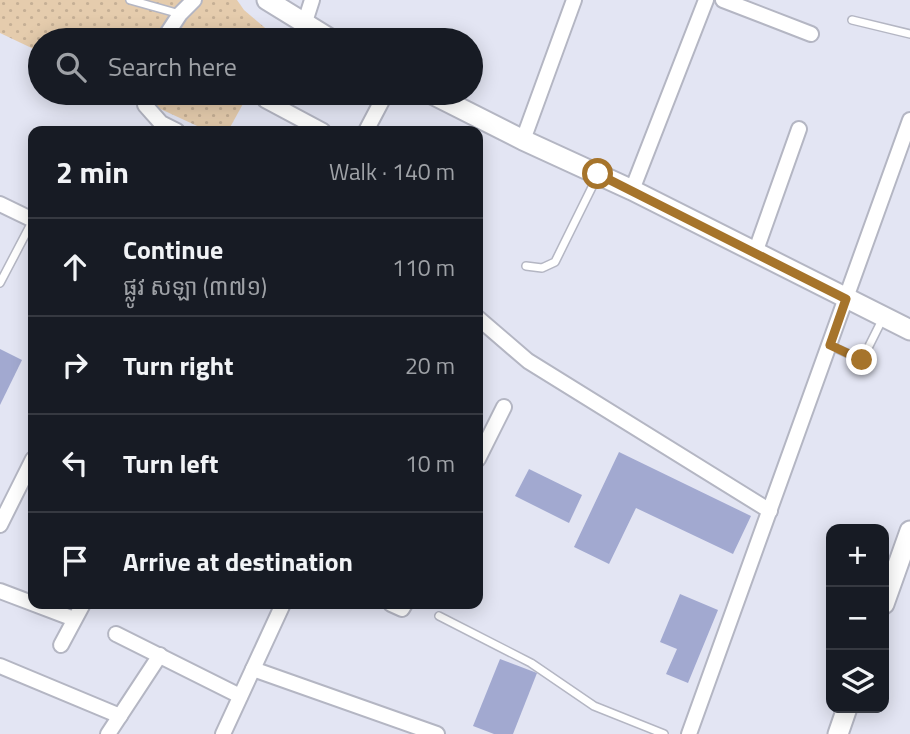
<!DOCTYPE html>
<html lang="en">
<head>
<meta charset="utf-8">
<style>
  body { margin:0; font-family:"Titillium Web","Noto Sans Khmer",sans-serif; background:#242831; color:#f1f3f6 }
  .controls { position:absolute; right:21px; bottom:21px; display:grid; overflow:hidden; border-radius:14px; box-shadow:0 4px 18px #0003 }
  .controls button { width:63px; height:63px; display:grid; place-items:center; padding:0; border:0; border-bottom:2px solid #363941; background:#171b24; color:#f1f3f6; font:35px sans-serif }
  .stop { position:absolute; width:21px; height:21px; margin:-16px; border:5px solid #a6742b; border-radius:50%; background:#fff }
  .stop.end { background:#a6742b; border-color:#fff; box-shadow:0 2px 7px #0008 }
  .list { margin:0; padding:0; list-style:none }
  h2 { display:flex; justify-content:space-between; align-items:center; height:91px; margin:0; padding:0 28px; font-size:30px }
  h2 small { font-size:23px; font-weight:400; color:#9ea1a6 }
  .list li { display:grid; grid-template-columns:46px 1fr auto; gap:21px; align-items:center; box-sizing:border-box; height:98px; padding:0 28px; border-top:2px solid #363941 }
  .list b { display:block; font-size:26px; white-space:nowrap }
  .list p { margin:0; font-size:23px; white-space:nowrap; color:#9ea1a6 }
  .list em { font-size:23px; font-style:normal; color:#9ea1a6 }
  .icon { flex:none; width:38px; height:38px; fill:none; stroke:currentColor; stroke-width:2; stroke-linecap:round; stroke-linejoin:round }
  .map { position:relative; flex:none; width:910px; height:734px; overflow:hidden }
  .search { position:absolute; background:#171b24; box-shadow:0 4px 18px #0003; left:28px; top:28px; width:455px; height:77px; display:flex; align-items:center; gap:18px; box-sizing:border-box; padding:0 24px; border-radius:38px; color:#9ea1a6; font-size:26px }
  .panel { position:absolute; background:#171b24; box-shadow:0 4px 18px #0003; left:28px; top:126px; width:455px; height:483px; border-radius:14px }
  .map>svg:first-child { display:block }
</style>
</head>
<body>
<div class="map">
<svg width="910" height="734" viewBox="0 0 910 734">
  <defs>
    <pattern id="grass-dots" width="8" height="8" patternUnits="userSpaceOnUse" patternTransform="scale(1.75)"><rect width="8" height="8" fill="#e5ccad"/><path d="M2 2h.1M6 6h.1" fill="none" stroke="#c5af95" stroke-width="1.8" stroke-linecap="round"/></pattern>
  </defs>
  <rect width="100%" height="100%" fill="#e3e5f3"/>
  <g fill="url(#grass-dots)">
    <polygon points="0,0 237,0 244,10 278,39 40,40 40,52 0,33"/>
    <polygon points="126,93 249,93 228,131 208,131"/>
  </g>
  <g fill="#a2a9d0">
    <polygon points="0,349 22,360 0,405"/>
    <polygon points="619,452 751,516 733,554 636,508 609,564 574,547"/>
    <polygon points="529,469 582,495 569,523 515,496"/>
    <polygon points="680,594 718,610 688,683 666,674 677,649 660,642"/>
    <polygon points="500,659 537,673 513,734 494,734 473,726"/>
  </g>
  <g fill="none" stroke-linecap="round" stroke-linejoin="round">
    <g stroke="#b4b6c3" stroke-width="10">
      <g id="lane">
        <polyline points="130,0 180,14"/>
        <polyline points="852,20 910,34"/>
        <polyline points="526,266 542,268 555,262 598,175"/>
        <polyline points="0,283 33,220"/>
        <polyline points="829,345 862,360 883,318"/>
        <polyline points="439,616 531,663 594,706 664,734"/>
      </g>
    </g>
    <g stroke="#b4b6c3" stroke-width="18">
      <g id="street">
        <polyline points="723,0 811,34"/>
        <polyline points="304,25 312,0"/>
        <polyline points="163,40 180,14 194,0"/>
        <polyline points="145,93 145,105 161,123 177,131"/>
        <polyline points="265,100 323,131"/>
        <polyline points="366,131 386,93"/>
        <polyline points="523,140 574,0"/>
        <polyline points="632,190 706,0"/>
        <polyline points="0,204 33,220"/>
        <polyline points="755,253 799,129"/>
        <polyline points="478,318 528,361 770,511"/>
        <polyline points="478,459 504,407"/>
        <polyline points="0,525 33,459"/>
        <polyline points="0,591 74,619"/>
        <polyline points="391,604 402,609 405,604"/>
        <polyline points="116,634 240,696"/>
        <polyline points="61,645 83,604"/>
        <polyline points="0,666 120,716"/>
        <polyline points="253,669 437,734"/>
        <polyline points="108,734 160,655"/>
        <polyline points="223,734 283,604"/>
        <polyline points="689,734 910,120"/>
      </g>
    </g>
    <g stroke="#b4b6c3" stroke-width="23">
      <g id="secondary">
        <polyline points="267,0 332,40"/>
        <polyline points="430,93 523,140 632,190 910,330"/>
        <polyline points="884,604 910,531"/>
        <polyline points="838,734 847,708"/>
      </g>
    </g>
    <use href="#lane" stroke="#fff" stroke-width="7"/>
    <use href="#street" stroke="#fff" stroke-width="14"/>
    <use href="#secondary" stroke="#fff" stroke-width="19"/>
  </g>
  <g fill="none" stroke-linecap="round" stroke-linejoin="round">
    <polyline stroke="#a6742b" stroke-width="9" points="598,174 846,299 830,345 862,360"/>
  </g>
</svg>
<div class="controls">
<button>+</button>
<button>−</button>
<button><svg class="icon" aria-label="layers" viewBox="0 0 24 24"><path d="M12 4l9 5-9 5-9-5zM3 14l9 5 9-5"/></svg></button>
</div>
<div class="stop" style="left:598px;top:174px"></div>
<div class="stop end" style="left:862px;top:360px"></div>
<div class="search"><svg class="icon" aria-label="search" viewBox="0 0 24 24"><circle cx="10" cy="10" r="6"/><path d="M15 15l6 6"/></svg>Search here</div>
<section class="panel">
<h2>2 min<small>Walk · 140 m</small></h2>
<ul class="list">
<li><svg class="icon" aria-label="ahead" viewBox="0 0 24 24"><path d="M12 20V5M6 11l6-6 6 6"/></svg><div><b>Continue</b><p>ផ្លូវ សឡា (៣៧១)</p></div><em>110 m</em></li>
<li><svg class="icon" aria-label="right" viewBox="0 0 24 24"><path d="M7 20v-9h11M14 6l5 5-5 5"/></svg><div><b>Turn right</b></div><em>20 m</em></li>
<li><svg class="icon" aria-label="left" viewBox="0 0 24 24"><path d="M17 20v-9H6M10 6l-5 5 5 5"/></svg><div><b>Turn left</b></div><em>10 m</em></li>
<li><svg class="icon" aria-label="arrive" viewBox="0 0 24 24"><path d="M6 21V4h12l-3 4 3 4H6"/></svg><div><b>Arrive at destination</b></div></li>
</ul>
</section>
</div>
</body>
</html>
